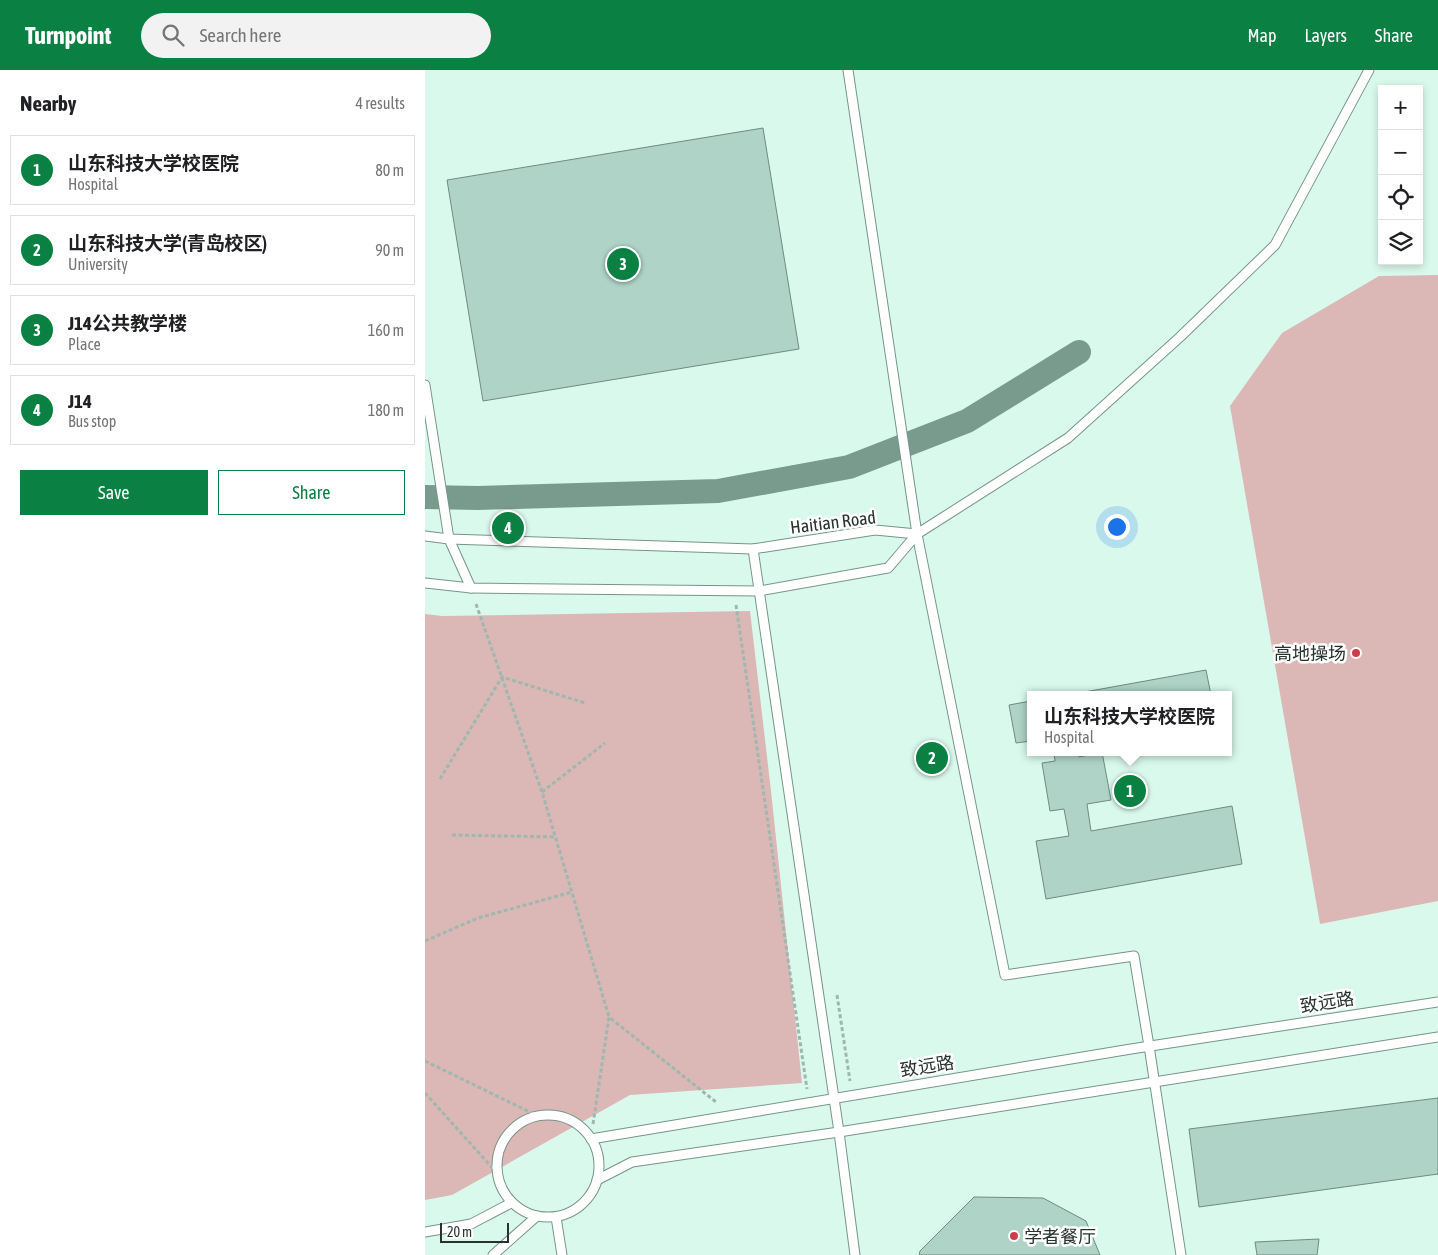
<!DOCTYPE html>
<html lang="en">
<head>
<meta charset="utf-8">
<style>
  body { margin:0; font-family:"Asap Condensed","Noto Sans SC",sans-serif; background:#f2f2f2; color:#202124 }
  .controls { position:absolute; right:15px; top:15px; display:grid; overflow:hidden; border-radius:0px; box-shadow:0 2px 8px #0003 }
  .controls button { width:45px; height:45px; display:grid; place-items:center; padding:0; border:0; border-bottom:1px solid #e0e0e0; background:#fff; color:#202124; font:25px sans-serif }
  .scale { position:absolute; left:15px; bottom:12px; width:69px; box-sizing:border-box; padding-left:5px; border:2px solid #27332f; border-top:0; font-size:14px; line-height:18px; white-space:nowrap; color:#27332f; -webkit-text-stroke:4px #fefefe; paint-order:stroke }
  .you { position:absolute; left:691px; top:456px; width:18px; height:18px; margin:-12px; border:4px solid #fff; border-radius:50%; background:#1a73e8; box-shadow:0 0 0 8px #1a73e833 }
  .badge { display:grid; place-items:center; width:32px; height:32px; border-radius:50%; background:#0b8043; color:#fff; font-size:16px; font-weight:700 }
  .pin { position:absolute; translate:-50% -50%; border:2px solid #fff; box-shadow:0 1px 5px #0006 }
  .popup { position:absolute; left:602px; top:621px; width:205px; height:65px; box-sizing:border-box; display:grid; place-content:center; border-radius:0px; background:#fff; filter:drop-shadow(0 1px 4px #0005); font-size:16px; white-space:nowrap; color:#757577 }
  .popup b { font-size:19px; color:#202124 }
  .popup::after { content:''; position:absolute; left:50%; top:100%; margin-left:-10px; border:10px solid transparent; border-top-color:#fff }
  .list { margin:0; padding:0; list-style:none }
  h2 { display:flex; justify-content:space-between; align-items:center; height:65px; margin:0; padding:0 20px; font-size:21px }
  h2 small { font-size:16px; font-weight:400; color:#757577 }
  .list li { display:grid; grid-template-columns:32px 1fr auto; gap:15px; align-items:center; box-sizing:border-box; height:70px; margin:0 10px 10px; padding:0 10px; border:1px solid #e0e0e0; border-radius:0px }
  .list b { display:block; font-size:19px; white-space:nowrap }
  .list p { margin:0; font-size:16px; white-space:nowrap; color:#757577 }
  .list em { font-size:16px; font-style:normal; color:#757577 }
  .actions { display:flex; gap:10px; padding:15px 20px }
  .actions a { flex:1; padding:11px 0; border:1px solid #0b8043; border-radius:0px; text-align:center; font-size:18px; color:#0b8043 }
  .actions .main { background:#0b8043; color:#fff }
  .icon { flex:none; width:28px; height:28px; fill:none; stroke:currentColor; stroke-width:2; stroke-linecap:round; stroke-linejoin:round }
  .map { position:relative; flex:none; width:1013px; height:1185px; overflow:hidden }
  header { display:flex; align-items:center; gap:30px; box-sizing:border-box; height:70px; padding:0 25px; background:#0b8043; color:#fff }
  header strong { font-size:24px }
  nav { display:flex; gap:28px; margin-inline-start:auto; font-size:18px }
  .search { width:350px; height:45px; background:#f2f2f2; display:flex; align-items:center; gap:12px; box-sizing:border-box; padding:0 18px; border-radius:28px; color:#757577; font-size:19px }
  main { display:flex }
  aside { flex:1; background:#fff }
  .map>svg:first-child { display:block }
</style>
</head>
<body>
<header>
<strong>Turnpoint</strong>
<div class="search"><svg class="icon" aria-label="search" viewBox="0 0 24 24"><circle cx="10" cy="10" r="6"/><path d="M15 15l6 6"/></svg>Search here</div>
<nav><a>Map</a><a>Layers</a><a>Share</a></nav>
</header>
<main>
<aside>
<h2>Nearby<small>4 results</small></h2>
<ul class="list">
<li><span class="badge">1</span><div><b>山东科技大学校医院</b><p>Hospital</p></div><em>80 m</em></li>
<li><span class="badge">2</span><div><b>山东科技大学(青岛校区)</b><p>University</p></div><em>90 m</em></li>
<li><span class="badge">3</span><div><b>J14公共教学楼</b><p>Place</p></div><em>160 m</em></li>
<li><span class="badge">4</span><div><b>J14</b><p>Bus stop</p></div><em>180 m</em></li>
</ul>
<div class="actions"><a class="main">Save</a><a>Share</a></div>
</aside>
<div class="map">
<svg width="1013" height="1185" viewBox="0 0 1013 1185">
  <rect width="100%" height="100%" fill="#daf9ed"/>
  <g fill="#dbb7b6">
    <polygon points="1013,205 1013,831 895,854 805,336 857,263 954,206"/>
    <polygon points="325,541 346,721 377,1013 205,1025 27,1125 0,1130 0,544 17,546"/>
  </g>
  <g fill="none" stroke-linecap="round" stroke-linejoin="round">
    <polyline stroke="#799b8e" stroke-width="24" points="0,427 53,428 293,421 424,397 542,351 654,282"/>
  </g>
  <g fill="#afd3c6" stroke="#6f8b81">
    <polygon points="338,58 374,279 58,331 22,110"/>
    <polygon points="781,600 786,625 643,625"/>
    <polygon points="606,631 606,671 591,673 584,635"/>
    <polygon points="629,682 653,682 654,687 677,682 686,730 662,734 666,761 807,736 817,794 621,829 611,771 644,766 639,739 625,741 617,693 630,691"/>
    <polygon points="1013,1028 1013,1104 774,1137 764,1059"/>
    <polygon points="549,1127 618,1128 661,1151 675,1185 494,1185 495,1181"/>
    <polygon points="894,1169 892,1185 832,1185 830,1172"/>
  </g>
  <g fill="none" stroke-linecap="round" stroke-linejoin="round">
    <g stroke="#779489" stroke-width="11">
      <g id="lane">
        <polyline points="423,0 492,464 580,905 709,886 724,976 756,1185"/>
        <polyline points="0,315 24,469 46,518"/>
        <polyline points="0,466 24,469 328,479 450,460 492,464"/>
        <polyline points="328,479 414,1062 430,1185"/>
        <polyline points="0,513 46,518 334,521 463,498 492,464 643,368 755,267 850,175 944,0"/>
        <circle cx="123" cy="1096" r="51"/>
        <polyline points="166,1069 706,979 1013,932"/>
        <polyline points="172,1110 207,1092 414,1062 1013,967"/>
        <polyline points="131,1147 137,1185"/>
        <polyline points="0,1162 46,1154 86,1133"/>
        <polyline points="68,1185 112,1146"/>
      </g>
    </g>
    <g stroke="#9fb8af" stroke-width="3" stroke-dasharray="4 2.5" stroke-linecap="butt">
      <polyline points="51,534 117,722 184,947"/>
      <polyline points="311,535 382,1019"/>
      <polyline points="15,709 77,607 160,633"/>
      <polyline points="117,722 180,673"/>
      <polyline points="27,765 131,767"/>
      <polyline points="0,871 53,848 147,822"/>
      <polyline points="412,925 425,1011"/>
      <polyline points="0,991 113,1046"/>
      <polyline points="0,1023 71,1102"/>
      <polyline points="168,1054 184,947 291,1032"/>
    </g>
    <use href="#lane" stroke="#fff" stroke-width="9"/>
  </g>
  <g fill="#cc3c4b" stroke="#fefefe" stroke-width="2">
    <circle cx="931" cy="583" r="5"/>
    <circle cx="589" cy="1166" r="5"/>
  </g>
  <g text-anchor="middle" dominant-baseline="central" stroke-width="5" stroke-linejoin="round" paint-order="stroke">
    <g font-size="18" fill="#27332f" stroke="#fefefe">
      <text transform="translate(408 452) rotate(-7)">Haitian Road</text>
      <text transform="translate(902 932) rotate(-9)">致远路</text>
      <text transform="translate(502 996) rotate(-9)">致远路</text>
    </g>
    <g font-size="18" fill="#27332f" stroke="#fefefe" text-anchor="end">
      <text x="921" y="583">高地操场</text>
      <text x="599" y="1166" text-anchor="start">学者餐厅</text>
    </g>
  </g>
</svg>
<div class="controls">
<button>+</button>
<button>−</button>
<button><svg class="icon" aria-label="locate" viewBox="0 0 24 24"><circle cx="12" cy="12" r="6"/><path d="M12 2v4M12 18v4M2 12h4M18 12h4"/></svg></button>
<button><svg class="icon" aria-label="layers" viewBox="0 0 24 24"><path d="M12 4l9 5-9 5-9-5zM3 14l9 5 9-5"/></svg></button>
</div>
<div class="scale">20 m</div>
<div class="you"></div>
<div class="pin badge" style="left:705px;top:721px">1</div>
<div class="popup"><b>山东科技大学校医院</b>Hospital</div>
<div class="pin badge" style="left:507px;top:688px">2</div>
<div class="pin badge" style="left:198px;top:194px">3</div>
<div class="pin badge" style="left:83px;top:458px">4</div>
</div>
</main>
</body>
</html>
